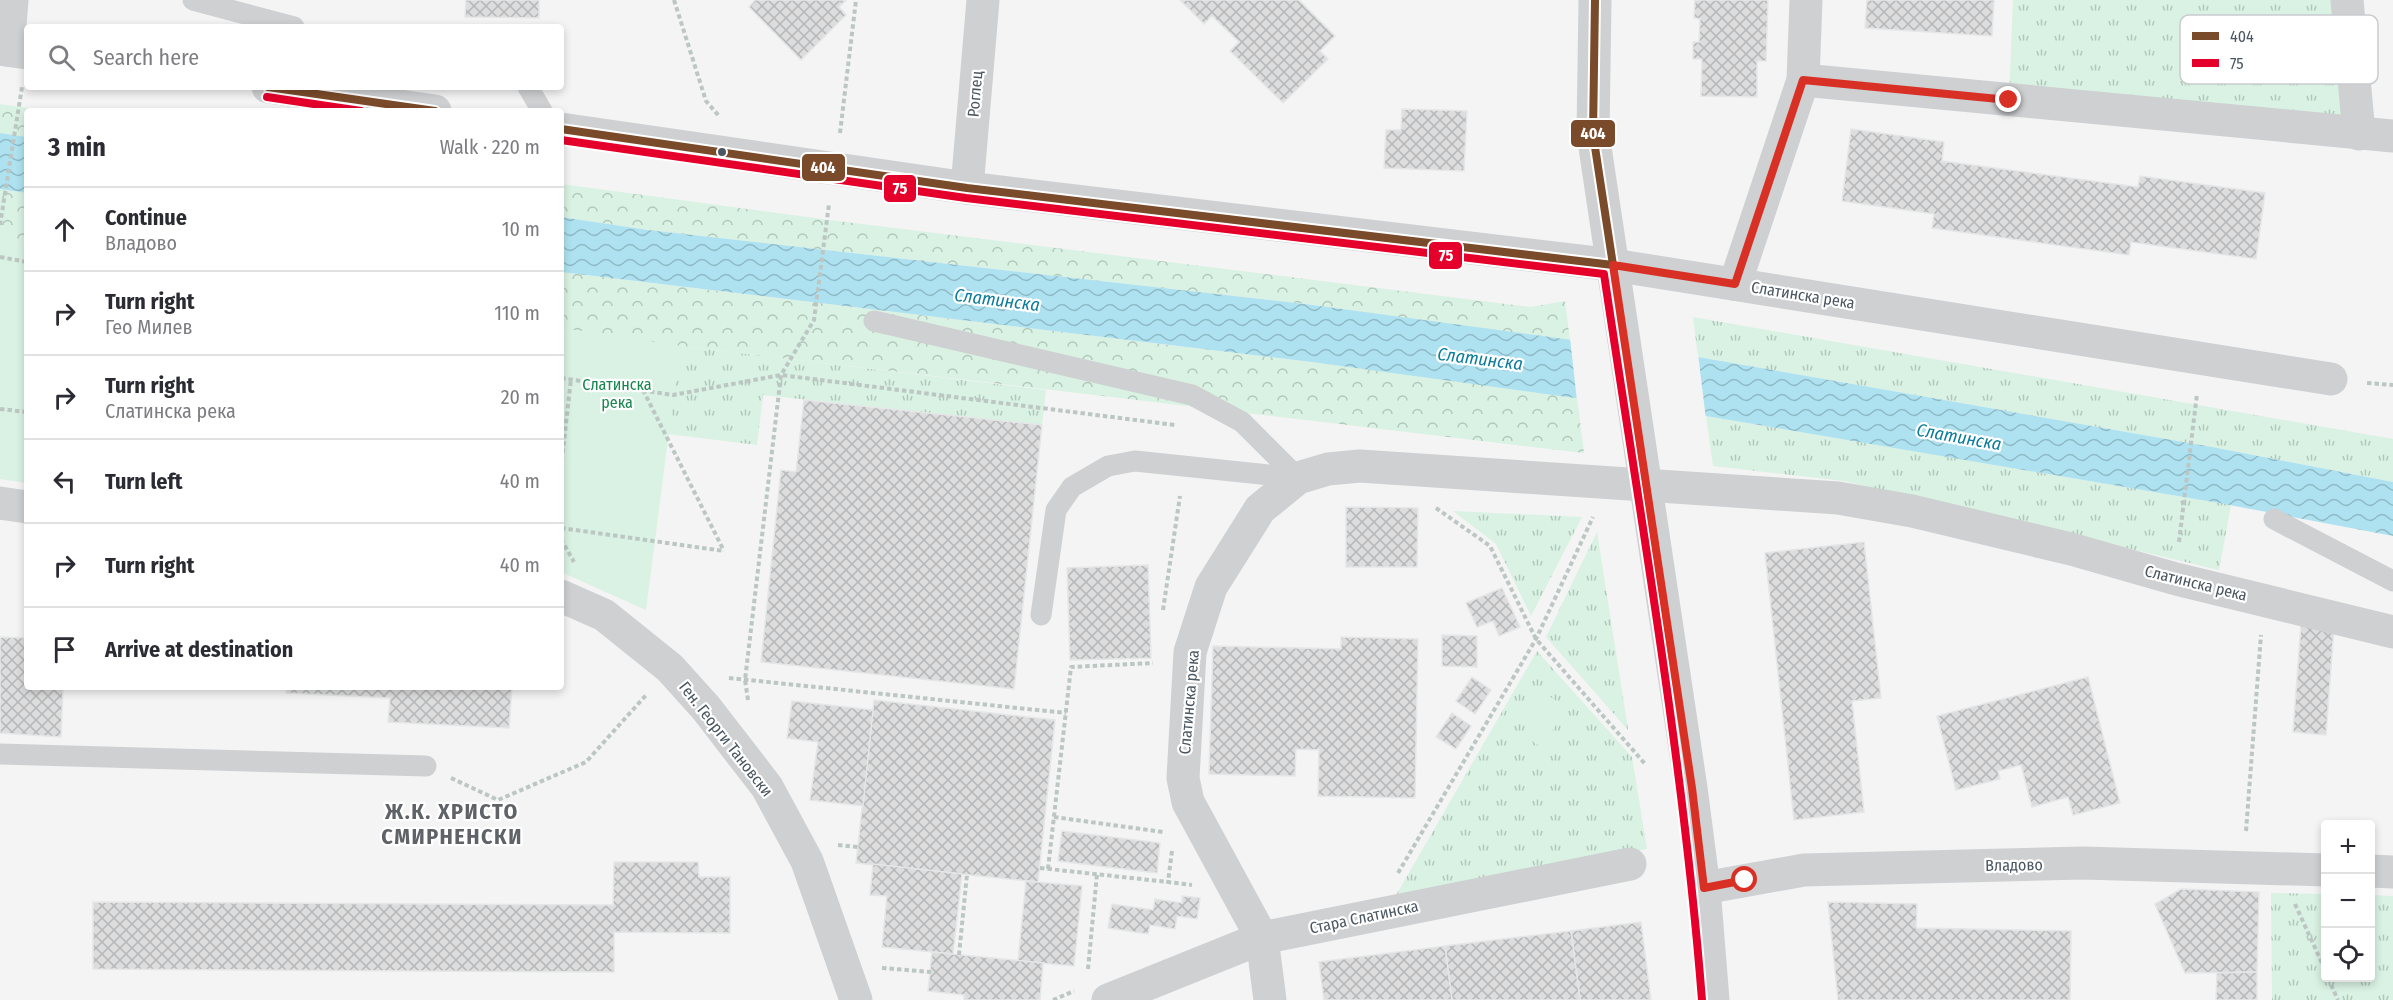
<!DOCTYPE html>
<html lang="en">
<head>
<meta charset="utf-8">
<style>
  body { margin:0; font-family:"Fira Sans Condensed",sans-serif; background:#f7f7f7; color:#2b2b33 }
  .controls { position:absolute; right:18px; bottom:18px; display:grid; overflow:hidden; border-radius:6px; box-shadow:0 3px 9px #0003 }
  .controls button { width:54px; height:54px; display:grid; place-items:center; padding:0; border:0; border-bottom:2px solid #e1e1e2; background:#fff; color:#2b2b33; font:30px sans-serif }
  .stop { position:absolute; width:18px; height:18px; margin:-14px; border:4px solid #d93025; border-radius:50%; background:#fff }
  .stop.end { background:#d93025; border-color:#fff; box-shadow:0 2px 6px #0008 }
  .list { margin:0; padding:0; list-style:none }
  h2 { display:flex; justify-content:space-between; align-items:center; height:78px; margin:0; padding:0 24px; font-size:26px }
  h2 small { font-size:20px; font-weight:400; color:#7c7c81 }
  .list li { display:grid; grid-template-columns:39px 1fr auto; gap:18px; align-items:center; box-sizing:border-box; height:84px; padding:0 24px; border-top:2px solid #e1e1e2 }
  .list b { display:block; font-size:22px; white-space:nowrap }
  .list p { margin:0; font-size:20px; white-space:nowrap; color:#7c7c81 }
  .list em { font-size:20px; font-style:normal; color:#7c7c81 }
  .icon { flex:none; width:33px; height:33px; fill:none; stroke:currentColor; stroke-width:2; stroke-linecap:round; stroke-linejoin:round }
  .map { position:relative; flex:none; width:2393px; height:1000px; overflow:hidden }
  .search { position:absolute; background:#fff; box-shadow:0 3px 9px #0003; left:24px; top:24px; width:540px; height:66px; display:flex; align-items:center; gap:15px; box-sizing:border-box; padding:0 21px; border-radius:6px; color:#7c7c81; font-size:22px }
  .panel { position:absolute; background:#fff; box-shadow:0 3px 9px #0003; left:24px; top:108px; width:540px; height:582px; border-radius:6px }
  .map>svg:first-child { display:block }
</style>
</head>
<body>
<div class="map">
<svg width="2393" height="1000" viewBox="0 0 2393 1000">
  <defs>
    <pattern id="grass-tufts" width="24" height="20" patternUnits="userSpaceOnUse" patternTransform="scale(1.5)"><rect width="24" height="20" fill="#d9f2e3"/><path d="M3 7l-1-3M5 7V3M7 7l1-3M15 17l-1-3M17 17v-4M19 17l1-3" fill="none" stroke="#b2c7bb"/></pattern>
    <pattern id="forest-crowns" width="20" height="18" patternUnits="userSpaceOnUse" patternTransform="scale(1.5)"><rect width="20" height="18" fill="#d9f2e3"/><path d="M2 6a3 3 0 1 1 6 0M12 15a3 3 0 1 1 6 0" fill="none" stroke="#b2c7bb"/></pattern>
    <pattern id="water-waves" width="16" height="10" patternUnits="userSpaceOnUse" patternTransform="scale(1.5)"><rect width="16" height="10" fill="#aee2f0"/><path d="M0 5q4-4 8 0t8 0" fill="none" stroke="#90bac6"/></pattern>
    <pattern id="building-cross-hatch" width="8" height="8" patternUnits="userSpaceOnUse" patternTransform="scale(1.5)"><rect width="8" height="8" fill="#ddddde"/><path d="M0 0l8 8M0 8l8-8" fill="none" stroke="#b5b6b7"/></pattern>
  </defs>
  <rect width="100%" height="100%" fill="#f4f4f4"/>
  <g fill="url(#grass-tufts)">
    <polygon points="2013,0 2347,0 2359,134 2009,100"/>
    <polygon points="1693,317 2393,439 2393,482 2212,447 1698,357"/>
    <polygon points="561,328 680,346 1046,390 1042,425 763,395 757,445 668,434 656,531 561,515 672,404 674,385"/>
    <polygon points="1706,416 2231,505 2219,570 1844,481 1713,466"/>
    <polygon points="1453,511 1582,517 1531,616 1496,544"/>
    <polygon points="1597,532 1628,729 1628,730 1546,637"/>
    <polygon points="1537,651 1632,757 1647,849 1395,897"/>
    <polygon points="2271,893 2325,894 2326,978 2370,978 2371,895 2393,896 2393,1000 2272,1000"/>
  </g>
  <g fill="url(#forest-crowns)">
    <polygon points="0,104 48,111 27,111 27,137 0,133"/>
    <polygon points="561,184 830,220 1531,307 1565,301 1570,341 1305,304 648,230 561,217"/>
    <path d="M0,189l27,4v54c-12,-1 -17,-3 -22,-15h-5z"/>
    <polygon points="561,272 1312,362 1577,397 1584,453 680,346 561,328"/>
  </g>
  <g fill="#d9f2e3">
    <path d="M0,232h5c5,12 10,14 22,15v236l-27,-4z"/>
    <polygon points="561,328 680,346 646,610 561,572"/>
    <polygon points="1541,690 1567,709 1541,747 1526,737 1537,721 1526,712"/>
  </g>
  <g fill="url(#water-waves)">
    <polygon points="0,133 27,137 27,193 0,189"/>
    <polygon points="561,217 648,230 1305,304 1698,357 2212,447 2393,482 2393,536 2219,503 1706,416 1312,362 561,272"/>
  </g>
  <polygon fill="#f4f4f4" points="1570,338 1698,354 1706,419 1577,401"/>
  <g fill="url(#building-cross-hatch)" stroke="#e5e6e7" stroke-width="1.5">
    <polygon points="466,0 539,0 539,18 465,17"/>
    <polygon points="755,0 846,0 839,7 846,15 801,60 749,7"/>
    <polygon points="1180,0 1299,0 1335,36 1320,51 1328,59 1283,103 1230,51 1239,42 1212,16 1204,24"/>
    <polygon points="1695,0 1768,0 1766,61 1757,61 1757,97 1701,96 1702,59 1693,59 1693,42 1699,42 1700,19 1694,18"/>
    <polygon points="1867,0 1994,0 1992,36 1865,28"/>
    <polygon points="1402,109 1467,111 1464,171 1384,168 1386,130 1401,130"/>
    <polygon points="1851,129 1944,142 1942,161 2138,187 2140,176 2265,193 2256,259 2131,242 2129,255 1932,228 1934,214 1842,201"/>
    <polygon points="804,400 1042,425 1014,689 761,662 781,470 796,472"/>
    <polygon points="1346,507 1418,508 1417,567 1346,567"/>
    <polygon points="1864,542 1881,698 1852,701 1864,812 1794,820 1765,553"/>
    <polygon points="1148,565 1151,658 1070,660 1067,568"/>
    <polygon points="1502,588 1520,627 1499,636 1493,621 1477,627 1466,603"/>
    <polygon points="2301,625 2334,627 2326,735 2293,732"/>
    <polygon points="1442,635 1477,636 1477,667 1442,666"/>
    <polygon points="0,637 27,638 27,687 63,687 61,737 0,733"/>
    <polygon points="1341,637 1418,639 1415,798 1318,796 1319,750 1296,749 1295,776 1209,774 1213,646 1341,649"/>
    <polygon points="1472,677 1491,690 1475,714 1456,701"/>
    <polygon points="2088,677 2120,803 2073,815 2068,797 2032,807 2021,765 1998,771 2000,779 1956,790 1937,716"/>
    <polygon points="287,687 512,687 509,728 388,722 390,698 286,693"/>
    <polygon points="874,700 1055,720 1038,882 856,863"/>
    <polygon points="792,701 873,710 863,806 810,800 818,742 787,738"/>
    <polygon points="1452,713 1471,726 1456,749 1436,737"/>
    <polygon points="1062,831 1160,843 1157,873 1058,861"/>
    <polygon points="614,862 698,862 699,877 730,877 730,933 614,932 614,972 93,969 93,902 613,905"/>
    <polygon points="873,864 962,874 953,954 882,947 887,896 870,895"/>
    <polygon points="1026,881 1082,886 1074,966 1018,961"/>
    <polygon points="2181,889 2259,892 2257,972 2185,973 2155,904"/>
    <polygon points="1182,896 1200,898 1197,919 1177,916 1175,929 1150,925 1148,934 1108,928 1112,904 1153,910 1155,899 1182,903"/>
    <polygon points="1828,902 1917,904 1916,928 2071,931 2070,1000 1838,1000"/>
    <polygon points="1641,922 1651,1000 1580,1000 1571,931"/>
    <polygon points="1571,931 1580,1000 1452,1000 1445,946"/>
    <polygon points="1445,946 1452,1000 1324,1000 1319,962"/>
    <polygon points="932,952 1043,963 1040,1000 964,1000 964,995 928,991"/>
    <polygon points="2257,972 2257,1000 2216,1000 2217,973"/>
  </g>
  <g fill="none" stroke-linecap="round" stroke-linejoin="round">
    <g stroke="#bcc7c4" stroke-width="4" stroke-dasharray="4.5 3" stroke-linecap="butt">
      <polyline points="674,0 706,101 719,116"/>
      <polyline points="57,90 57,87"/>
      <polyline points="840,133 856,0"/>
      <polyline points="0,225 22,87"/>
      <polyline points="0,257 27,262"/>
      <polyline points="561,378 673,395 781,375 1175,425"/>
      <polyline points="2367,383 2393,385"/>
      <polyline points="643,390 724,551"/>
      <polyline points="0,409 27,412"/>
      <polyline points="561,468 571,379"/>
      <polyline points="1436,508 1490,546 1536,639 1646,765"/>
      <polyline points="561,528 724,551"/>
      <polyline points="561,539 574,562"/>
      <polyline points="2179,542 2197,394"/>
      <polyline points="1163,610 1180,496"/>
      <polyline points="729,678 1066,713"/>
      <polyline points="748,700 745,680 781,375 814,320 829,204"/>
      <polyline points="451,778 498,800 586,762 647,694"/>
      <polyline points="1054,817 1163,832"/>
      <polyline points="2246,831 2261,635"/>
      <polyline points="838,845 858,847"/>
      <polyline points="1172,851 1168,882 1192,885"/>
      <polyline points="1040,868 1168,882"/>
      <polyline points="1048,869 1071,667 1153,663"/>
      <polyline points="1398,873 1536,639 1593,517"/>
      <polyline points="2295,904 2326,972"/>
      <polyline points="959,955 967,874"/>
      <polyline points="882,968 931,972"/>
      <polyline points="1088,969 1097,874"/>
      <polyline points="2328,978 2338,1000"/>
      <polyline points="1053,1000 1074,991"/>
    </g>
    <g stroke="#ced0d2" stroke-width="21">
      <polyline points="193,0 294,27"/>
      <polyline points="528,87 542,111"/>
      <polyline points="874,321 1192,395 1242,422 1298,478"/>
      <polyline points="2274,519 2393,581"/>
      <polyline points="1041,615 1056,510 1072,487 1108,466 1135,461 1298,478"/>
      <polyline points="0,754 426,766"/>
    </g>
    <g stroke="#ced0d2" stroke-width="33">
      <polyline points="2347,0 2359,134"/>
      <polyline points="8,50 12,0"/>
      <polyline points="1803,80 2393,136"/>
      <polyline points="967,188 983,0"/>
      <polyline points="1613,265 2331,379"/>
      <polyline points="1735,284 1803,80 1806,0"/>
      <polyline points="0,503 27,507"/>
      <polyline points="561,596 604,615 670,668 706,708 767,787 807,861 856,1000"/>
      <polyline points="2370,871 2393,872"/>
      <polyline points="1704,888 1804,870 2083,863 2326,870"/>
      <polyline points="1108,1000 1262,938 1630,864"/>
      <polyline points="1270,1000 1262,938 1188,802 1183,778 1190,652 1211,587 1260,509 1298,478 1328,469 1360,466 1838,498 1912,511 2071,549 2176,579 2393,632"/>
    </g>
    <g stroke="#ced0d2" stroke-width="33">
      <polyline points="1595,0 1593,134 1691,788 1704,888 1713,1000"/>
      <polyline points="0,49 27,53"/>
      <polyline points="268,87 435,111"/>
      <polyline points="561,129 967,188 1613,265"/>
    </g>
    <g stroke="#fff" stroke-width="12">
      <g id="bus-1">
        <polyline points="1595,0 1593,134 1613,265"/>
        <polyline points="268,87 435,111"/>
        <polyline points="561,129 967,188 1613,265"/>
      </g>
    </g>
    <g stroke="#fff" stroke-width="12">
      <g id="bus-2">
        <polyline points="267,97 361,111"/>
        <path d="M561,140l405,58 638,76c36,242 79,483 98,726"/>
      </g>
    </g>
    <use href="#bus-1" stroke="#7a4b2a" stroke-width="8"/>
    <use href="#bus-2" stroke="#e4002b" stroke-width="8"/>
  </g>
  <g fill="none" stroke-linecap="round" stroke-linejoin="round">
    <polyline stroke="#d93025" stroke-width="8" points="1745,880 1704,888 1692,788 1613,265 1735,284 1803,80 2009,100"/>
  </g>
  <circle fill="#4a5661" stroke="#fff" stroke-width="2" cx="722" cy="152" r="5"/>
  <g text-anchor="middle" dominant-baseline="central" stroke-width="4.5" stroke-linejoin="round" paint-order="stroke">
    <g font-size="16" fill="#4a5661" stroke="#fff">
      <text transform="translate(975 94) rotate(-85)">Роглец</text>
      <text transform="translate(1803 295) rotate(9)">Слатинска река</text>
      <text transform="translate(2196 583) rotate(14)">Слатинска река</text>
      <text transform="translate(1189 702) rotate(-85)">Слатинска река</text>
      <text transform="translate(726 739) rotate(52)">Ген. Георги Тановски</text>
      <text transform="translate(2014 865) rotate(-1)">Владово</text>
      <text transform="translate(1364 917) rotate(-12)">Стара Слатинска</text>
    </g>
    <g font-size="16" fill="#17864f" stroke="#fff">
      <text x="617" y="384">Слатинска<tspan x="617" dy="18">река</tspan></text>
    </g>
    <g font-size="18" font-style="italic" fill="#0c7c9b" stroke="#fff">
      <text transform="translate(997 300) rotate(7)">Слатинска</text>
      <text transform="translate(1480 359) rotate(7)">Слатинска</text>
      <text transform="translate(1959 437) rotate(10)">Слатинска</text>
    </g>
    <g font-size="22" font-weight="bold" letter-spacing="1.5" fill="#5f6368" stroke="#fff">
      <text x="452" y="811">Ж.К. ХРИСТО<tspan x="452" dy="25">СМИРНЕНСКИ</tspan></text>
    </g>
  </g>
  <rect x="2180" y="15" width="198" height="69" rx="9" fill="#fff" stroke="#c9ccd0" stroke-width="1.5"/>
  <rect x="2192" y="32" width="27" height="8" fill="#7a4b2a"/>
  <rect x="2192" y="59" width="27" height="8" fill="#e4002b"/>
  <g font-size="16" fill="#4a5661">
    <text x="2230" y="42">404</text>
    <text x="2230" y="69">75</text>
  </g>
  <g stroke="#fff" stroke-width="2">
    <rect x="1570" y="119" width="46" height="29" rx="6" fill="#7a4b2a"/>
    <rect x="801" y="153" width="45" height="29" rx="6" fill="#7a4b2a"/>
    <rect x="883" y="174" width="34" height="29" rx="6" fill="#e4002b"/>
    <rect x="1428" y="241" width="35" height="29" rx="6" fill="#e4002b"/>
  </g>
  <g font-size="16" text-anchor="middle" font-weight="bold" fill="#fff">
    <text x="1593" y="139">404</text>
    <text x="823" y="173">404</text>
    <text x="900" y="194">75</text>
    <text x="1446" y="261">75</text>
  </g>
</svg>
<div class="controls">
<button>+</button>
<button>−</button>
<button><svg class="icon" aria-label="locate" viewBox="0 0 24 24"><circle cx="12" cy="12" r="6"/><path d="M12 2v4M12 18v4M2 12h4M18 12h4"/></svg></button>
</div>
<div class="stop" style="left:1745px;top:880px"></div>
<div class="stop end" style="left:2009px;top:100px"></div>
<div class="search"><svg class="icon" aria-label="search" viewBox="0 0 24 24"><circle cx="10" cy="10" r="6"/><path d="M15 15l6 6"/></svg>Search here</div>
<section class="panel">
<h2>3 min<small>Walk · 220 m</small></h2>
<ul class="list">
<li><svg class="icon" aria-label="ahead" viewBox="0 0 24 24"><path d="M12 20V5M6 11l6-6 6 6"/></svg><div><b>Continue</b><p>Владово</p></div><em>10 m</em></li>
<li><svg class="icon" aria-label="right" viewBox="0 0 24 24"><path d="M7 20v-9h11M14 6l5 5-5 5"/></svg><div><b>Turn right</b><p>Гео Милев</p></div><em>110 m</em></li>
<li><svg class="icon" aria-label="right" viewBox="0 0 24 24"><path d="M7 20v-9h11M14 6l5 5-5 5"/></svg><div><b>Turn right</b><p>Слатинска река</p></div><em>20 m</em></li>
<li><svg class="icon" aria-label="left" viewBox="0 0 24 24"><path d="M17 20v-9H6M10 6l-5 5 5 5"/></svg><div><b>Turn left</b></div><em>40 m</em></li>
<li><svg class="icon" aria-label="right" viewBox="0 0 24 24"><path d="M7 20v-9h11M14 6l5 5-5 5"/></svg><div><b>Turn right</b></div><em>40 m</em></li>
<li><svg class="icon" aria-label="arrive" viewBox="0 0 24 24"><path d="M6 21V4h12l-3 4 3 4H6"/></svg><div><b>Arrive at destination</b></div></li>
</ul>
</section>
</div>
</body>
</html>
